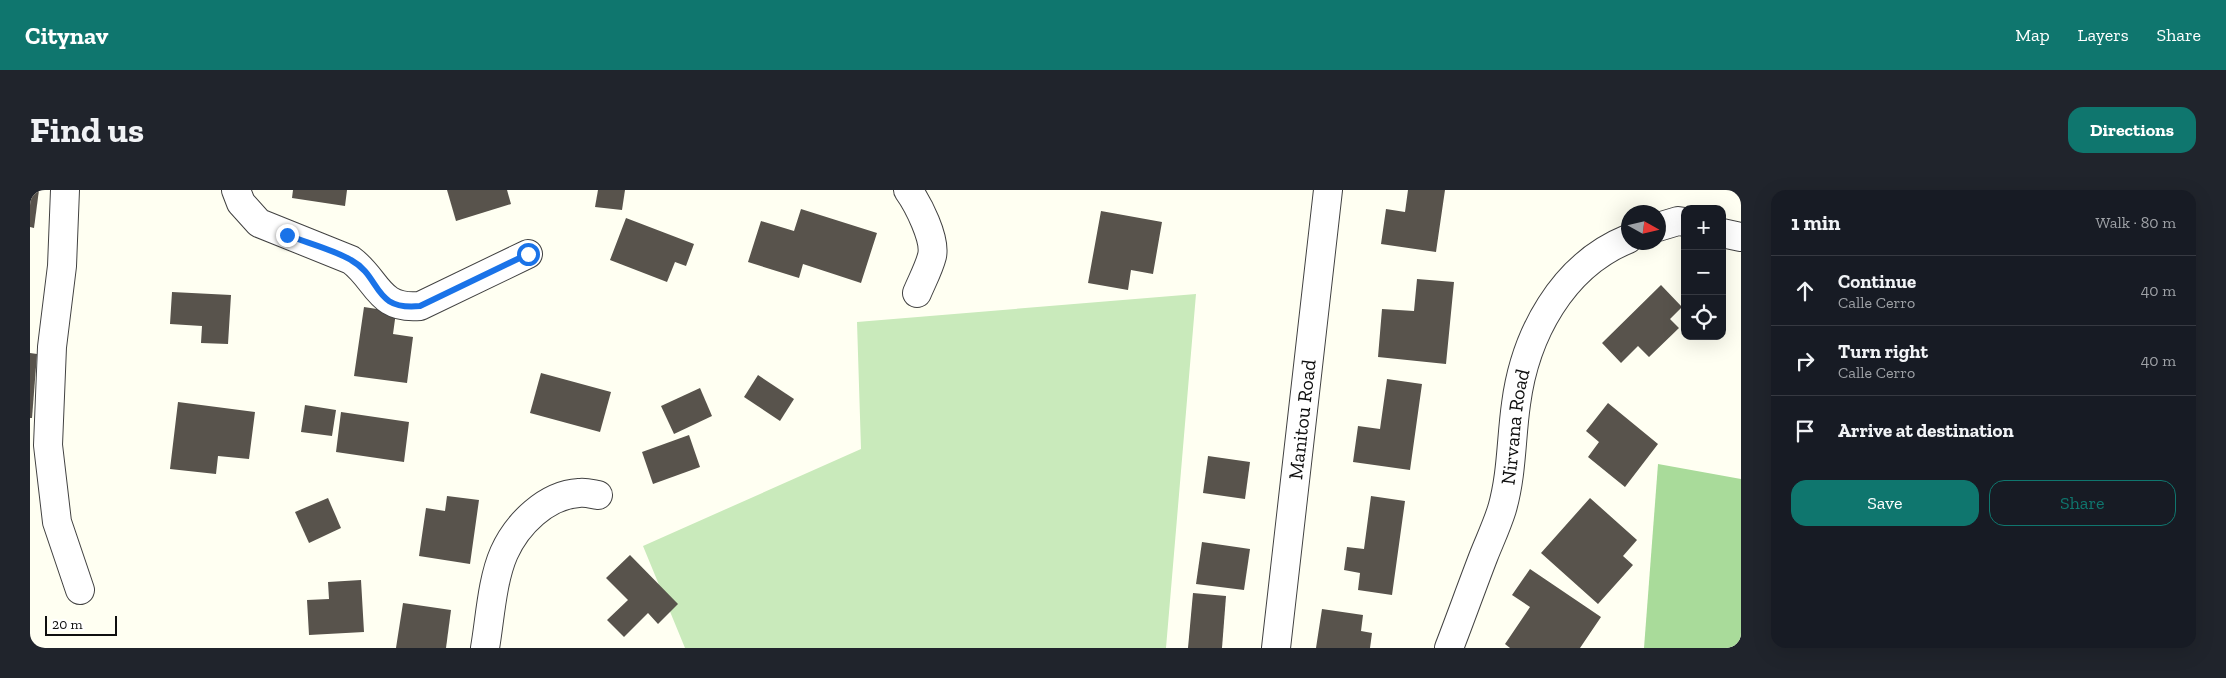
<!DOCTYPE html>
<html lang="en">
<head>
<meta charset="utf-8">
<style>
  body { margin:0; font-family:"Zilla Slab",serif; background:#20242c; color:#f1f3f6 }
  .controls { position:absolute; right:15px; top:15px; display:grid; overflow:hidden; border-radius:10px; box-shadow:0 5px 20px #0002 }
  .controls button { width:45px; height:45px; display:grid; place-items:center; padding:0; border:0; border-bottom:1px solid #363941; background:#171b24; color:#f1f3f6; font:25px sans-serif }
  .compass { position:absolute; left:1591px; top:15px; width:45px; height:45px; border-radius:50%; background:#171b24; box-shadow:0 5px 20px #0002; rotate:98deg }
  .scale { position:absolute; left:15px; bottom:12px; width:72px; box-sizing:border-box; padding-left:5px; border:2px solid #0f0f0f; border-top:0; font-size:14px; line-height:18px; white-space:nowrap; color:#0f0f0f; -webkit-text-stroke:4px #fff; paint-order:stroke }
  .stop { position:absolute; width:15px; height:15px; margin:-11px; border:4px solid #1a73e8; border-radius:50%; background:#fff }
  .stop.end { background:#1a73e8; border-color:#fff; box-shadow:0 1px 5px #0008 }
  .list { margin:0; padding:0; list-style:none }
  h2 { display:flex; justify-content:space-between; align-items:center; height:65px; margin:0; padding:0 20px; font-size:21px }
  h2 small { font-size:16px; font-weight:400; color:#9ea1a6 }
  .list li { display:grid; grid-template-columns:32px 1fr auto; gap:15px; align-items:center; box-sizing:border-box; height:70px; padding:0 20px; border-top:1px solid #363941 }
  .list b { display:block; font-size:19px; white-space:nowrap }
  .list p { margin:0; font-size:16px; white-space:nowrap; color:#9ea1a6 }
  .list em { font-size:16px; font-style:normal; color:#9ea1a6 }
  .actions { display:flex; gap:10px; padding:15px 20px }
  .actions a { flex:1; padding:11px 0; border:1px solid #0f766e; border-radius:15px; text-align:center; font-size:18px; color:#0f766e }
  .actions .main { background:#0f766e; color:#fff }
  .icon { flex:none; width:28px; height:28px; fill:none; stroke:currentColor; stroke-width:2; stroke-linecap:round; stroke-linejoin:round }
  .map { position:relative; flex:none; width:1711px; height:458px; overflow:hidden; border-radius:15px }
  header { display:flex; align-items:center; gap:30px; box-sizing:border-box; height:70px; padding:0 25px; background:#0f766e; color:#fff }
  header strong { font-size:24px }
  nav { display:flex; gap:28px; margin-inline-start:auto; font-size:18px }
  .intro { display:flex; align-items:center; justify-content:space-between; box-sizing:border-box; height:120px; padding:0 30px }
  h1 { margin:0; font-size:35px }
  .button { padding:12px 22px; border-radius:15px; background:#0f766e; color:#fff; font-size:18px; font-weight:700 }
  main { display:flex; gap:30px; padding:0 30px }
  aside { flex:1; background:#171b24; border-radius:15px; box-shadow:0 5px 20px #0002 }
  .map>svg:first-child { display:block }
</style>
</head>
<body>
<header>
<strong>Citynav</strong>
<nav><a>Map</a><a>Layers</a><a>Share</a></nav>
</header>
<div class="intro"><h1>Find us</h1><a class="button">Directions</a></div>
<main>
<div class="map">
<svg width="1711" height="458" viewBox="0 0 1711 458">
  <rect width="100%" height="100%" fill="#fffff2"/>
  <polygon fill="#c9eabb" points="1166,104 1136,458 655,458 613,356 831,259 827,132"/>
  <polygon fill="#a9db9a" points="1628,274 1711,289 1711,458 1614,458"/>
  <g fill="#58534c">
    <polygon points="0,0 9,0 4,38 0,37"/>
    <polygon points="263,0 317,0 315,16 262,8"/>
    <polygon points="417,0 477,0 481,14 426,31"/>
    <polygon points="568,0 595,0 592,20 565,17"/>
    <polygon points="1378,0 1415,0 1406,62 1351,54 1356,19 1375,22"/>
    <polygon points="771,19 847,43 831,93 773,74 769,88 718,72 731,31 764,41"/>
    <polygon points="1071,21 1132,32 1123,84 1101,80 1098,100 1058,93"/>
    <polygon points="596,28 664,54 656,76 645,72 637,92 580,70"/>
    <polygon points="1387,89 1424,92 1416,174 1348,167 1352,119 1384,121"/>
    <polygon points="1631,95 1652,117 1640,129 1649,138 1619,167 1608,156 1591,173 1572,153"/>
    <polygon points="142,102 201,105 198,154 171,153 172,136 140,134"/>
    <polygon points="334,117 366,122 363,144 383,147 377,193 324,186"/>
    <polygon points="0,163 7,164 2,228 0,228"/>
    <polygon points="511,183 581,202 570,242 500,223"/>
    <polygon points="728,185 764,209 750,231 714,207"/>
    <polygon points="1357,189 1392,194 1380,280 1323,272 1328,236 1350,239"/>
    <polygon points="670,198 682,226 644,244 631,216"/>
    <polygon points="148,212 225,222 219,269 188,266 186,284 140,279"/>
    <polygon points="1578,213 1628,254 1595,297 1558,267 1569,252 1556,241"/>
    <polygon points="275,215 306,220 302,246 271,242"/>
    <polygon points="311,222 379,232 374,272 306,262"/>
    <polygon points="659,245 670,277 623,294 612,262"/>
    <polygon points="1178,266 1220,272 1215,309 1173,303"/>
    <polygon points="417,306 449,310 440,374 389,366 396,318 415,321"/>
    <polygon points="1341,306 1375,311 1362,405 1328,400 1330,383 1314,380 1317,357 1334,359"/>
    <polygon points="298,308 311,338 279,353 265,322"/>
    <polygon points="1560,308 1607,350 1593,366 1603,375 1568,414 1511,363"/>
    <polygon points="1172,352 1220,359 1214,400 1166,394"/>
    <polygon points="600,365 648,414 628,434 618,423 594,447 577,430 598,410 576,388"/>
    <polygon points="1500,379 1571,427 1550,458 1480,458 1475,454 1500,417 1482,405"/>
    <polygon points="331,390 334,442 279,445 277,410 299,409 298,392"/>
    <polygon points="1163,403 1196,406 1192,458 1158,458"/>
    <polygon points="373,413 421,420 416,458 366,458"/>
    <polygon points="1292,419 1333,425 1331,441 1342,443 1340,458 1286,458"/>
  </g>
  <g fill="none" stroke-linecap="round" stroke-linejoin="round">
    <g stroke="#424242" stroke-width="30">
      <g id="minor">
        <polyline points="35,0 32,76 22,157 18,255 27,332 50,400"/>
        <path d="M206,0l5,13 18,20 92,37c27,20 27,50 69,46l108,-52"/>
        <path d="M878,0c10,14 28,49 24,66 -3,12 -10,25 -15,37"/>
        <polyline points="1628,37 1648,31 1655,32"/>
        <polyline points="1692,43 1711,47"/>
        <path d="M455,458c5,-29 7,-68 19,-95 13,-29 42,-58 75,-60 6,-1 13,1 19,2"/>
        <path id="s1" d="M1246,458l52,-458"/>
        <path id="s2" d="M1419,458c12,-31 23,-62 35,-93 6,-15 13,-30 18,-46 10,-35 9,-70 14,-105 9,-69 46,-138 112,-165"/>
      </g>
    </g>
    <use href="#minor" stroke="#fff" stroke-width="28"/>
  </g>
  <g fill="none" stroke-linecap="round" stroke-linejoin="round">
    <path stroke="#1a73e8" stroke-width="6" d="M257,45c20,8 45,14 64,25 31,17 21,51 69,46l108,-52"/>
  </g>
  <g text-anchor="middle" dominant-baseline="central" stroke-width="5" stroke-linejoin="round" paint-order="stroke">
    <g font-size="20" fill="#0f0f0f" stroke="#fff">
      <text stroke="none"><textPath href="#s1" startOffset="230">Manitou Road</textPath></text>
      <text stroke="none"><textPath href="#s2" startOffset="232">Nirvana Road</textPath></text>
    </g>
  </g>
</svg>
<div class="controls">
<button>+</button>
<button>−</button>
<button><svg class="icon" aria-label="locate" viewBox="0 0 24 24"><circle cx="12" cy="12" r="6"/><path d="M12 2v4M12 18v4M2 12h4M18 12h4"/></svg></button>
</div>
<svg class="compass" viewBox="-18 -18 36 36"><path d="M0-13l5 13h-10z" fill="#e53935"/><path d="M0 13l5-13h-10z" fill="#9ea1a6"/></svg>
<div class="scale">20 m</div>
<div class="stop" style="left:498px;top:64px"></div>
<div class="stop end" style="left:257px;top:45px"></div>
</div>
<aside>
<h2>1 min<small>Walk · 80 m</small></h2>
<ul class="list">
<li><svg class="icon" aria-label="ahead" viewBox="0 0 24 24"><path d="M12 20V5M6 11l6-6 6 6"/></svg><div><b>Continue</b><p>Calle Cerro</p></div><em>40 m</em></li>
<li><svg class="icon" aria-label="right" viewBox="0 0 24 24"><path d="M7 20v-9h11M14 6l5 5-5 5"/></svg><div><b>Turn right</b><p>Calle Cerro</p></div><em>40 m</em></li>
<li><svg class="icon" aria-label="arrive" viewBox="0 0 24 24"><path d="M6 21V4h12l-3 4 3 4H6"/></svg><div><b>Arrive at destination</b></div></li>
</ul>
<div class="actions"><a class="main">Save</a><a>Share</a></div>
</aside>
</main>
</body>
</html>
